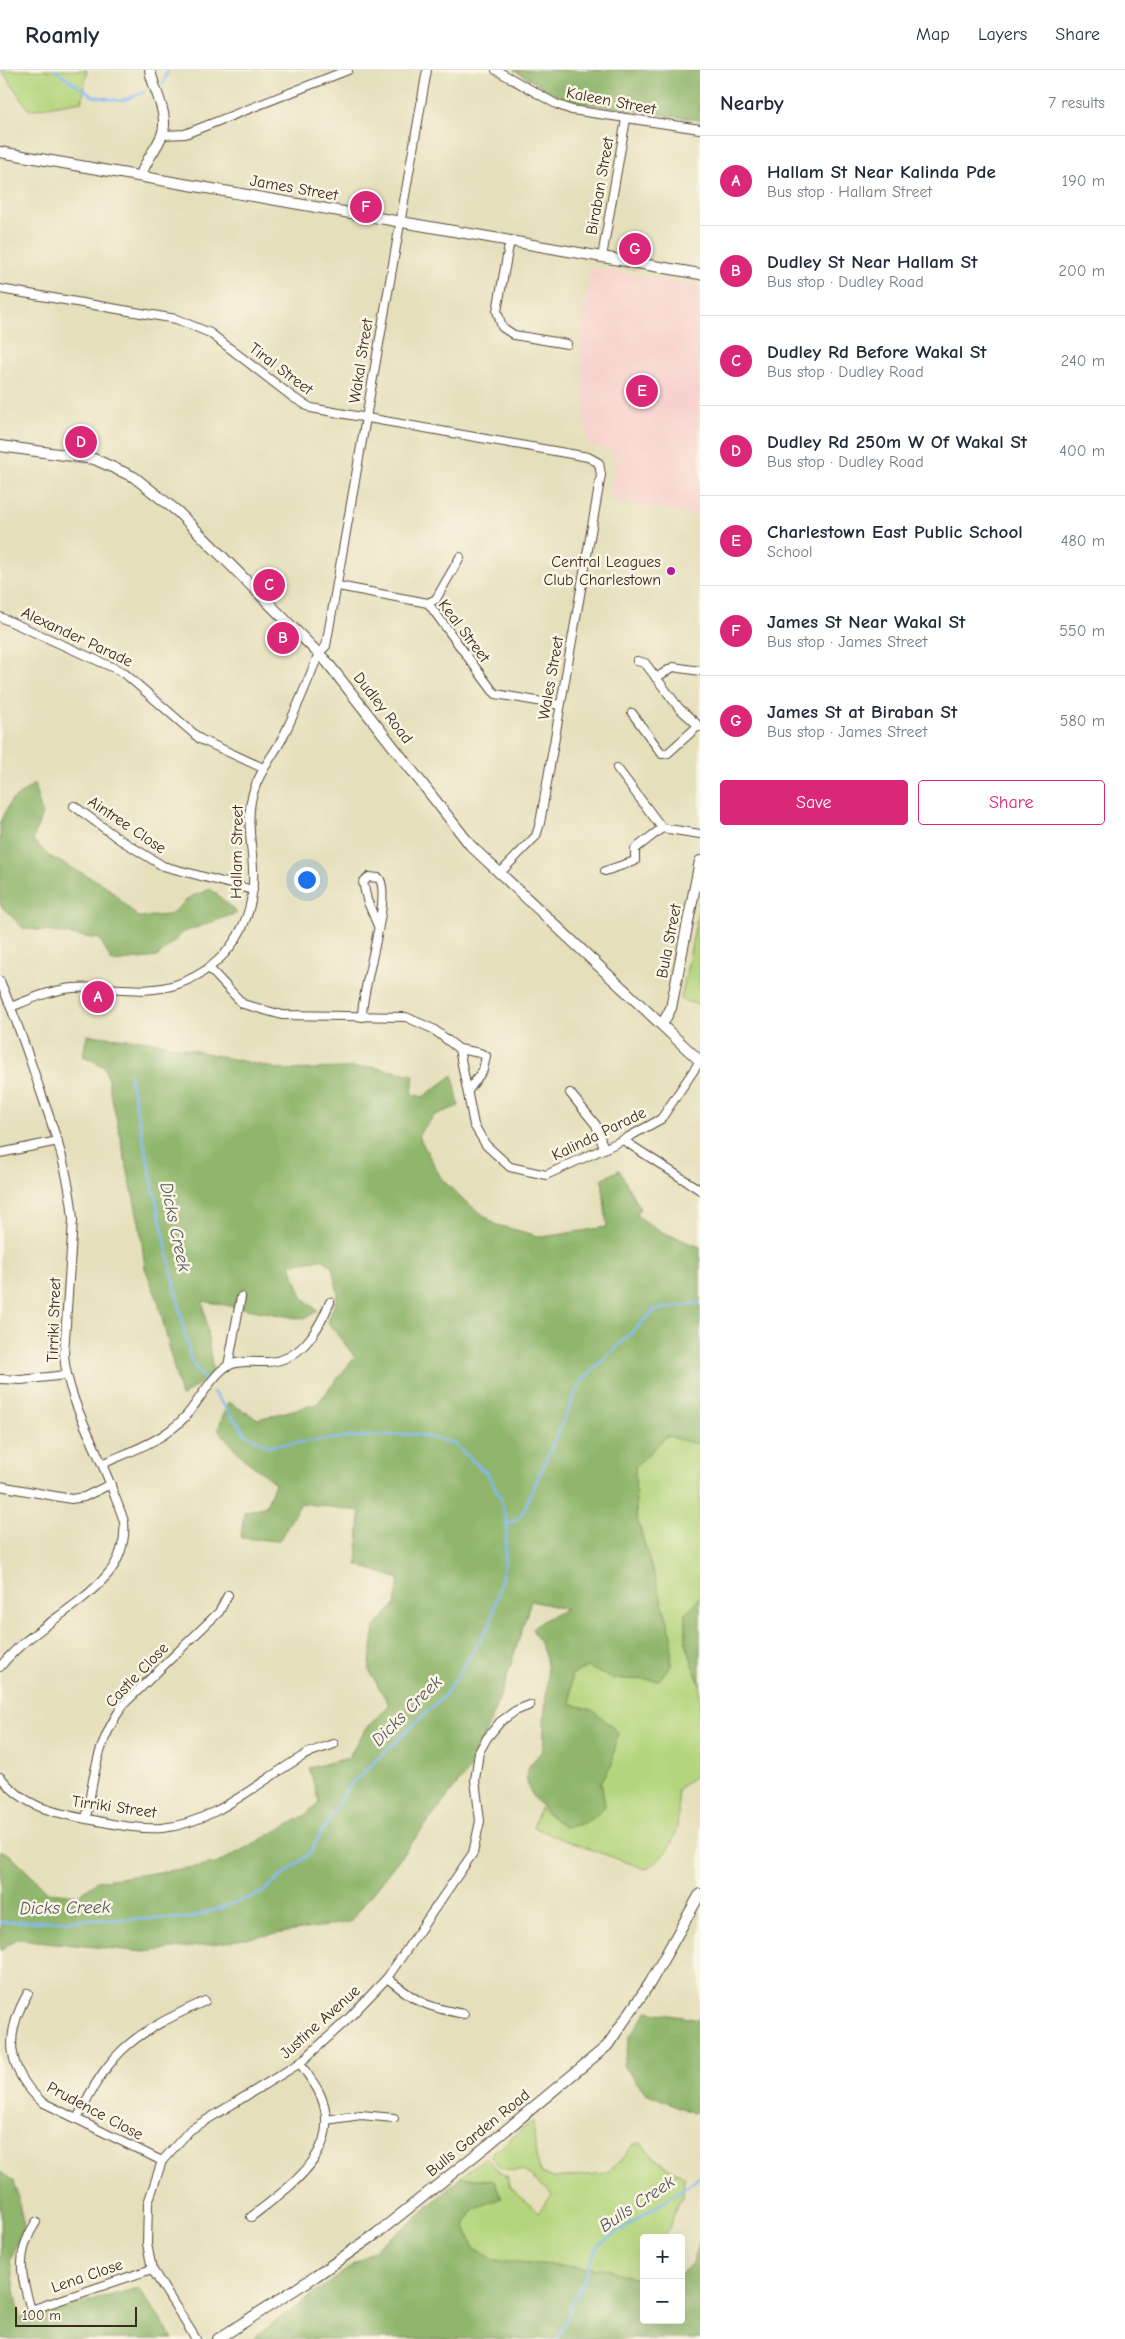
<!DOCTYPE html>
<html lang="en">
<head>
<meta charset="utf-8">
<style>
  body { margin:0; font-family:"Comic Neue",sans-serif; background:#f2f2f3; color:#1f2937 }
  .controls { position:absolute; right:15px; bottom:15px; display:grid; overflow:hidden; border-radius:5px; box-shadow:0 5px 20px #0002 }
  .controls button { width:45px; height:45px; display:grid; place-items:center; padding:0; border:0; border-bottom:1px solid #e0e1e3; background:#fff; color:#1f2937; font:25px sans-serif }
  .scale { position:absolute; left:15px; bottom:12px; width:122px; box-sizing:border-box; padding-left:5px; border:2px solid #3b2a1e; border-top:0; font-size:14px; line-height:18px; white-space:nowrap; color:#3b2a1e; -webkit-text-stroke:4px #fcf5e5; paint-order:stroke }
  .you { position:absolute; left:306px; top:809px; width:18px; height:18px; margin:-12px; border:4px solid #fff; border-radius:50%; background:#1a73e8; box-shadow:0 0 0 8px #1a73e833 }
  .badge { display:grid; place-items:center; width:32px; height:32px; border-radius:50%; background:#db2777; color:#fff; font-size:16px; font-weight:700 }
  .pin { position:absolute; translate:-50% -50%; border:2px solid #fff; box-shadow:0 1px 5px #0006 }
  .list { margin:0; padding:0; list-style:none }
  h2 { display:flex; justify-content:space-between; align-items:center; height:65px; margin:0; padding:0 20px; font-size:21px }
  h2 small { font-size:16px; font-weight:400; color:#747a83 }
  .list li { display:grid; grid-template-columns:32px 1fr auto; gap:15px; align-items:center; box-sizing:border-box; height:90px; padding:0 20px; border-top:1px solid #e0e1e3 }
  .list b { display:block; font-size:19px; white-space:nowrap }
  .list p { margin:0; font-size:16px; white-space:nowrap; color:#747a83 }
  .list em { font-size:16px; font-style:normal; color:#747a83 }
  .actions { display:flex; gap:10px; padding:15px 20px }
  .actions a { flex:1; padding:11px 0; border:1px solid #db2777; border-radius:5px; text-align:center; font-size:18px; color:#db2777 }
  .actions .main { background:#db2777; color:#fff }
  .map { position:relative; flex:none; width:700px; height:2269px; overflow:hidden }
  header { display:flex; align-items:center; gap:30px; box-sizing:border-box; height:70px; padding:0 25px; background:#fff; border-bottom:1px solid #e0e1e3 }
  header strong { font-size:24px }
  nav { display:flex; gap:28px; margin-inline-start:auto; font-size:18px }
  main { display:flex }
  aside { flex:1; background:#fff }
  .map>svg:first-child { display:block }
</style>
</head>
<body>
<header>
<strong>Roamly</strong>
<nav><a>Map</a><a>Layers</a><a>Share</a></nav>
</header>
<main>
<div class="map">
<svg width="700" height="2269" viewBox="0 0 700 2269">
  <rect width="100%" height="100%" fill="#fcf5e5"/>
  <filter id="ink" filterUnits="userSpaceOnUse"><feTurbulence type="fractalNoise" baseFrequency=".02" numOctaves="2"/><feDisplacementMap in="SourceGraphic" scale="10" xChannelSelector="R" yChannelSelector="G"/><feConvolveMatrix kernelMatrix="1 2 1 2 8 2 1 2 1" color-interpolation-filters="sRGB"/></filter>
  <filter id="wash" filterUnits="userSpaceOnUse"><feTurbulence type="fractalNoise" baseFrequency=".0096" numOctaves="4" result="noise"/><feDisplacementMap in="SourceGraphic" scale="20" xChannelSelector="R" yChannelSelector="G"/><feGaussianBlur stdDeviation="1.12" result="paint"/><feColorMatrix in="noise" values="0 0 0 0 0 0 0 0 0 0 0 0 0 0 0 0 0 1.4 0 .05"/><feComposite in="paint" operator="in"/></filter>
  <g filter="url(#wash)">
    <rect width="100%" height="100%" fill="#e5dfbb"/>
    <polygon fill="#f7d0cd" points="592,198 700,216 700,445 615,431 610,426 617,389 610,379 588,375 580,267"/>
    <g fill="#b4d57d" stroke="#78804e">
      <polygon points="0,0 87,0 82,31 29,40 3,2"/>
      <polygon points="700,832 700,935 681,930"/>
      <path d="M667,1366l30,8 3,-2v155l-14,17v30l14,41v79l-4,11 -19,15c4,35 0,60 -31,79l-85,-30 -28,-12 7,-19 24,19 41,-21 -4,-24 11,-18 -19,-54 -22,-6v-29l16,-8 26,12 59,-43 -36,-121 -1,-49z"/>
      <path d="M533,2051l3,35 5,17 12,5 52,-5 17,-13 12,-16 7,-1 16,17 27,17 -1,19 -7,11 -6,21 -8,10h-18v44l-34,-12 -115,-10 -22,-13 -8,-21 8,-18 29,-10 -8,-17 -33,-4 25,-20 13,15 9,5 3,11 27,24 14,-17 -29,-25c-17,2 -24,-1 -33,-15z"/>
    </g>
    <g fill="#8fb66c" stroke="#657045">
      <polygon points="514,0 700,0 700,50 566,31"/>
      <polygon points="34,714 42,744 33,770 49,786 105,815 138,847 170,845 190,827 211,819 237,843 184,862 157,887 112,892 100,869 23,858 0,835 0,752 11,731"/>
      <path d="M87,965l64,6 132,29 89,-3 42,8 -2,19 11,3 30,-22 6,31 -24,9 -17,20 23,43 22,22 34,25 45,12 65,-10 -5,-48 17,-9 21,39 -4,6 26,17 38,15v195l-3,2 -30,-8 -32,31 1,48 36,121 -1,29 -12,15 -46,-1 -26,-12 -16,8v29l22,6 25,22 -6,32 -11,18 4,24c-12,15 -23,19 -41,21 -14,-11 -45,-37 -36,-58 3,-8 13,-14 15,-22 2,-12 0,-26 2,-38 3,-36 7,-48 -13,-80l10,-8 24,-12 -35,-8 -26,82 -31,80 -124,159 -150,24 -56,6 -127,-13 -17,11v-100l10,5 38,37 31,3 18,-14 119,-17 88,-48 15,-14 -10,-34 39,-10 17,-28 24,-25 -20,-35 6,-43 20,-22 4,-26 -42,-14 3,-54 -59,-8 -22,38 -38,-3 3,-26 22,-6 9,-23 -32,-25 -25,-29 10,-27 30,17 59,-15 38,-47 -27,-34 10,-30 -6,-27 -10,-7 -32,5 12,33 16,14 -16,8 -99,-18 10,72 -32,24 -23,-96 -13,-33 -5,-41 -35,-160 -22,-11z"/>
      <polygon points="700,1527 700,1615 686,1574 686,1544"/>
      <polygon points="647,1941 700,1950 700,2041 693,2043 646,2023 623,1996 630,1966"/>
      <polygon points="0,2102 14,2111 24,2156 10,2190 20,2248 139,2218 173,2269 0,2269"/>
      <polygon points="461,2107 494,2111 502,2128 473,2139 465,2156 473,2177 495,2190 610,2200 644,2212 644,2250 681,2250 681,2204 693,2192 700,2170 700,2269 252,2269 405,2157"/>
    </g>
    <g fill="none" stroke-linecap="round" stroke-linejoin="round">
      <g stroke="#83b9f2" stroke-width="2.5">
        <polyline points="54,0 93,26 121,31 144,22"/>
        <polyline points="163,14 168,0"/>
        <polyline points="129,1004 191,1291 205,1311"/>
        <polyline points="507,1455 521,1446 581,1311 655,1240 700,1233"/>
        <polyline points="0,1852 191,1848 260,1824 309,1784 348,1717 445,1625 491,1553 504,1497 507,1455 501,1429 488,1404 453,1373 415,1364 350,1367 267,1376 246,1364 213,1322"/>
        <polyline points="558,2269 598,2175 700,2107"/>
      </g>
    </g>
  </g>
  <g filter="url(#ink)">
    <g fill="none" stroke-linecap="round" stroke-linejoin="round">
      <g stroke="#544536" stroke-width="10">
        <g id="street">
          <polyline points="496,0 556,34 572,40 700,59"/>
          <polyline points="162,65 185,64 348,0"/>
          <polyline points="510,170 497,241 502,257 514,265 567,274"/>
          <polyline points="602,187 626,49"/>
          <polyline points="0,219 176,249 210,263 294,328 311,338 588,387 599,393 601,405 540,753 536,766 501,802"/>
          <polyline points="338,516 428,533 492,620 496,624 560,635"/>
          <polyline points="428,533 436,529 460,487"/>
          <polyline points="0,547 123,602 200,669 263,698"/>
          <polyline points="637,591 645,593 679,638 700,657"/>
          <polyline points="656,608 673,597 700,601"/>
          <polyline points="632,643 662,684 668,683 698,656"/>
          <polyline points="617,698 662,758 700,764"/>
          <polyline points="74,736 119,769 163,796 253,820"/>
          <polyline points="605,801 635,791 635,779 662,758"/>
          <polyline points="210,899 243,934 282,945 406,947 433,959 459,979 474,1055 486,1075 510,1097 546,1105 623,1070 661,1049 700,991"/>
          <path d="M0,911c15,35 28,72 40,109 15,42 30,85 33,130l-9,134c3,48 36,97 51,143 3,8 7,17 9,25 2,19 -5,40 -17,53 -31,36 -78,55 -107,92"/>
          <path d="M11,937c20,-8 40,-17 62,-19 36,-3 70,8 105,-4 50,-18 78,-62 75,-115 -1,-26 -8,-54 1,-79 6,-20 20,-35 29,-53 13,-27 25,-56 36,-84l7,-7 101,-576"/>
          <path d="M362,947c-1,-29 31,-120 17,-139l-10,-1 -6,5 4,18 11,26"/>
          <polyline points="459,979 480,983 486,986 483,1000 468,1021"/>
          <polyline points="570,1023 596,1055 604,1079"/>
          <polyline points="623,1070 700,1120"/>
          <polyline points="0,1083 58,1071"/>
          <polyline points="228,1296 241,1227"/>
          <polyline points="0,1309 21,1310 66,1305"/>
          <path d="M102,1394c29,-13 61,-23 83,-47 13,-14 24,-37 38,-48 10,-9 29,-7 41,-7 36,1 54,-31 66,-60"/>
          <polyline points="0,1416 71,1429 84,1427 111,1414"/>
          <path d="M0,1707c26,30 48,34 86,42 25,4 50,11 76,9 53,-5 96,-46 141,-72 9,-6 21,-8 31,-12"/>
          <path d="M86,1749c8,-44 11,-78 38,-115l95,-92 9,-17"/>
          <path d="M387,1908c31,25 39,29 77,36"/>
          <path d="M28,1923c-24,41 -22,76 14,109l120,59"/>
          <path d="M77,2049c34,-72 59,-86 128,-118"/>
          <polyline points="326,2050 361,2045 394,2048"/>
          <path d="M251,2147c38,-30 96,-67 68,-125 -5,-10 -13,-19 -19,-29"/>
          <path d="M36,2152c-21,32 -15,53 -5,88l121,-41"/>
          <polyline points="196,2269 152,2199 147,2174 148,2133 162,2091 190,2060 300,1993 347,1950 387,1908 473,1783 480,1751 475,1710 479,1682 487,1668 500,1652 515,1641 530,1635"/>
        </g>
      </g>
      <g stroke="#544536" stroke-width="12">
        <g id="secondary">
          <polyline points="0,82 700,204"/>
          <path d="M141,106c4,-16 15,-26 21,-41 8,-20 -9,-46 -12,-65"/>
          <polyline points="0,376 94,389 134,407 178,442 327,592 471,776 700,991"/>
          <polyline points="662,955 671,938 700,791"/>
          <polyline points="218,2269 316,2206 376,2164 488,2075 607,1976 650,1913 700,1824"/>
        </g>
      </g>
      <use href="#street" stroke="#fff" stroke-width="8"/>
      <use href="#secondary" stroke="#fff" stroke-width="10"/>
    </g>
  </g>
  <circle fill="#b5179e" stroke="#fcf5e5" stroke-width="2" cx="671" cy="501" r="5"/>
  <g text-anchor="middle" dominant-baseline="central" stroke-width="5" stroke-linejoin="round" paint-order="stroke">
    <g font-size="16" fill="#3b2a1e" stroke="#fcf5e5">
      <text transform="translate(611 31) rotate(11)">Kaleen Street</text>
      <text transform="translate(600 116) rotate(-80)">Biraban Street</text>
      <text transform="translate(294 118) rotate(10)">James Street</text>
      <text transform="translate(361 291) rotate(-81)">Wakal Street</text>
      <text transform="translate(281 299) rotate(37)">Tiral Street</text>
      <text transform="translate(464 561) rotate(53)">Keal Street</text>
      <text transform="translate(77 567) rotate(25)">Alexander Parade</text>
      <text transform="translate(551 608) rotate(-80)">Wales Street</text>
      <text transform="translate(383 638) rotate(52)">Dudley Road</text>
      <text transform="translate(127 755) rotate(34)">Aintree Close</text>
      <text transform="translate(237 782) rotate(-89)">Hallam Street</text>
      <text transform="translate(669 871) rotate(-79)">Bula Street</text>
      <text transform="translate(599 1064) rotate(-26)">Kalinda Parade</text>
      <text transform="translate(54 1250) rotate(-88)">Tirriki Street</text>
      <text transform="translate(137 1605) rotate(-46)">Castle Close</text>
      <text transform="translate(114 1737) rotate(8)">Tirriki Street</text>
      <text transform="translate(320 1952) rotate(-42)">Justine Avenue</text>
      <text transform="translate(95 2041) rotate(28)">Prudence Close</text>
      <text transform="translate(478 2063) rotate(-39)">Bulls Garden Road</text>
      <text transform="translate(87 2206) rotate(-19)">Lena Close</text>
    </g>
    <g font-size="16" fill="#3b2a1e" stroke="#fcf5e5" text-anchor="end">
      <text x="661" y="492">Central Leagues<tspan x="661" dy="18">Club Charlestown</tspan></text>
    </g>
    <g font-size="18" font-style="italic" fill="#51555e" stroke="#fcf5e5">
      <text transform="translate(175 1157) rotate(78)">Dicks Creek</text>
      <text transform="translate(407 1641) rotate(-45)">Dicks Creek</text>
      <text transform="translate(65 1838) rotate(-1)">Dicks Creek</text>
      <text transform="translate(637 2134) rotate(-34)">Bulls Creek</text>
    </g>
  </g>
</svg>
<div class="controls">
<button>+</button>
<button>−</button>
</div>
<div class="scale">100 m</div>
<div class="you"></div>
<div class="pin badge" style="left:98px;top:927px">A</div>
<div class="pin badge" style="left:283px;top:568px">B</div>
<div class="pin badge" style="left:269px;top:515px">C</div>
<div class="pin badge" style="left:81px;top:372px">D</div>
<div class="pin badge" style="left:642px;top:321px">E</div>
<div class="pin badge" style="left:366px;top:137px">F</div>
<div class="pin badge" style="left:635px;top:179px">G</div>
</div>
<aside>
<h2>Nearby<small>7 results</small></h2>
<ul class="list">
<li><span class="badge">A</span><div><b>Hallam St Near Kalinda Pde</b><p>Bus stop · Hallam Street</p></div><em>190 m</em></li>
<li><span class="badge">B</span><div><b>Dudley St Near Hallam St</b><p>Bus stop · Dudley Road</p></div><em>200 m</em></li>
<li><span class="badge">C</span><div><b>Dudley Rd Before Wakal St</b><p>Bus stop · Dudley Road</p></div><em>240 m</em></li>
<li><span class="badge">D</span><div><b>Dudley Rd 250m W Of Wakal St</b><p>Bus stop · Dudley Road</p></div><em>400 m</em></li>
<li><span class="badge">E</span><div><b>Charlestown East Public School</b><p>School</p></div><em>480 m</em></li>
<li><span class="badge">F</span><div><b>James St Near Wakal St</b><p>Bus stop · James Street</p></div><em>550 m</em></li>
<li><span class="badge">G</span><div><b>James St at Biraban St</b><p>Bus stop · James Street</p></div><em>580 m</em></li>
</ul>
<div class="actions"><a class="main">Save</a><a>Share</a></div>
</aside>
</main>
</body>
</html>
